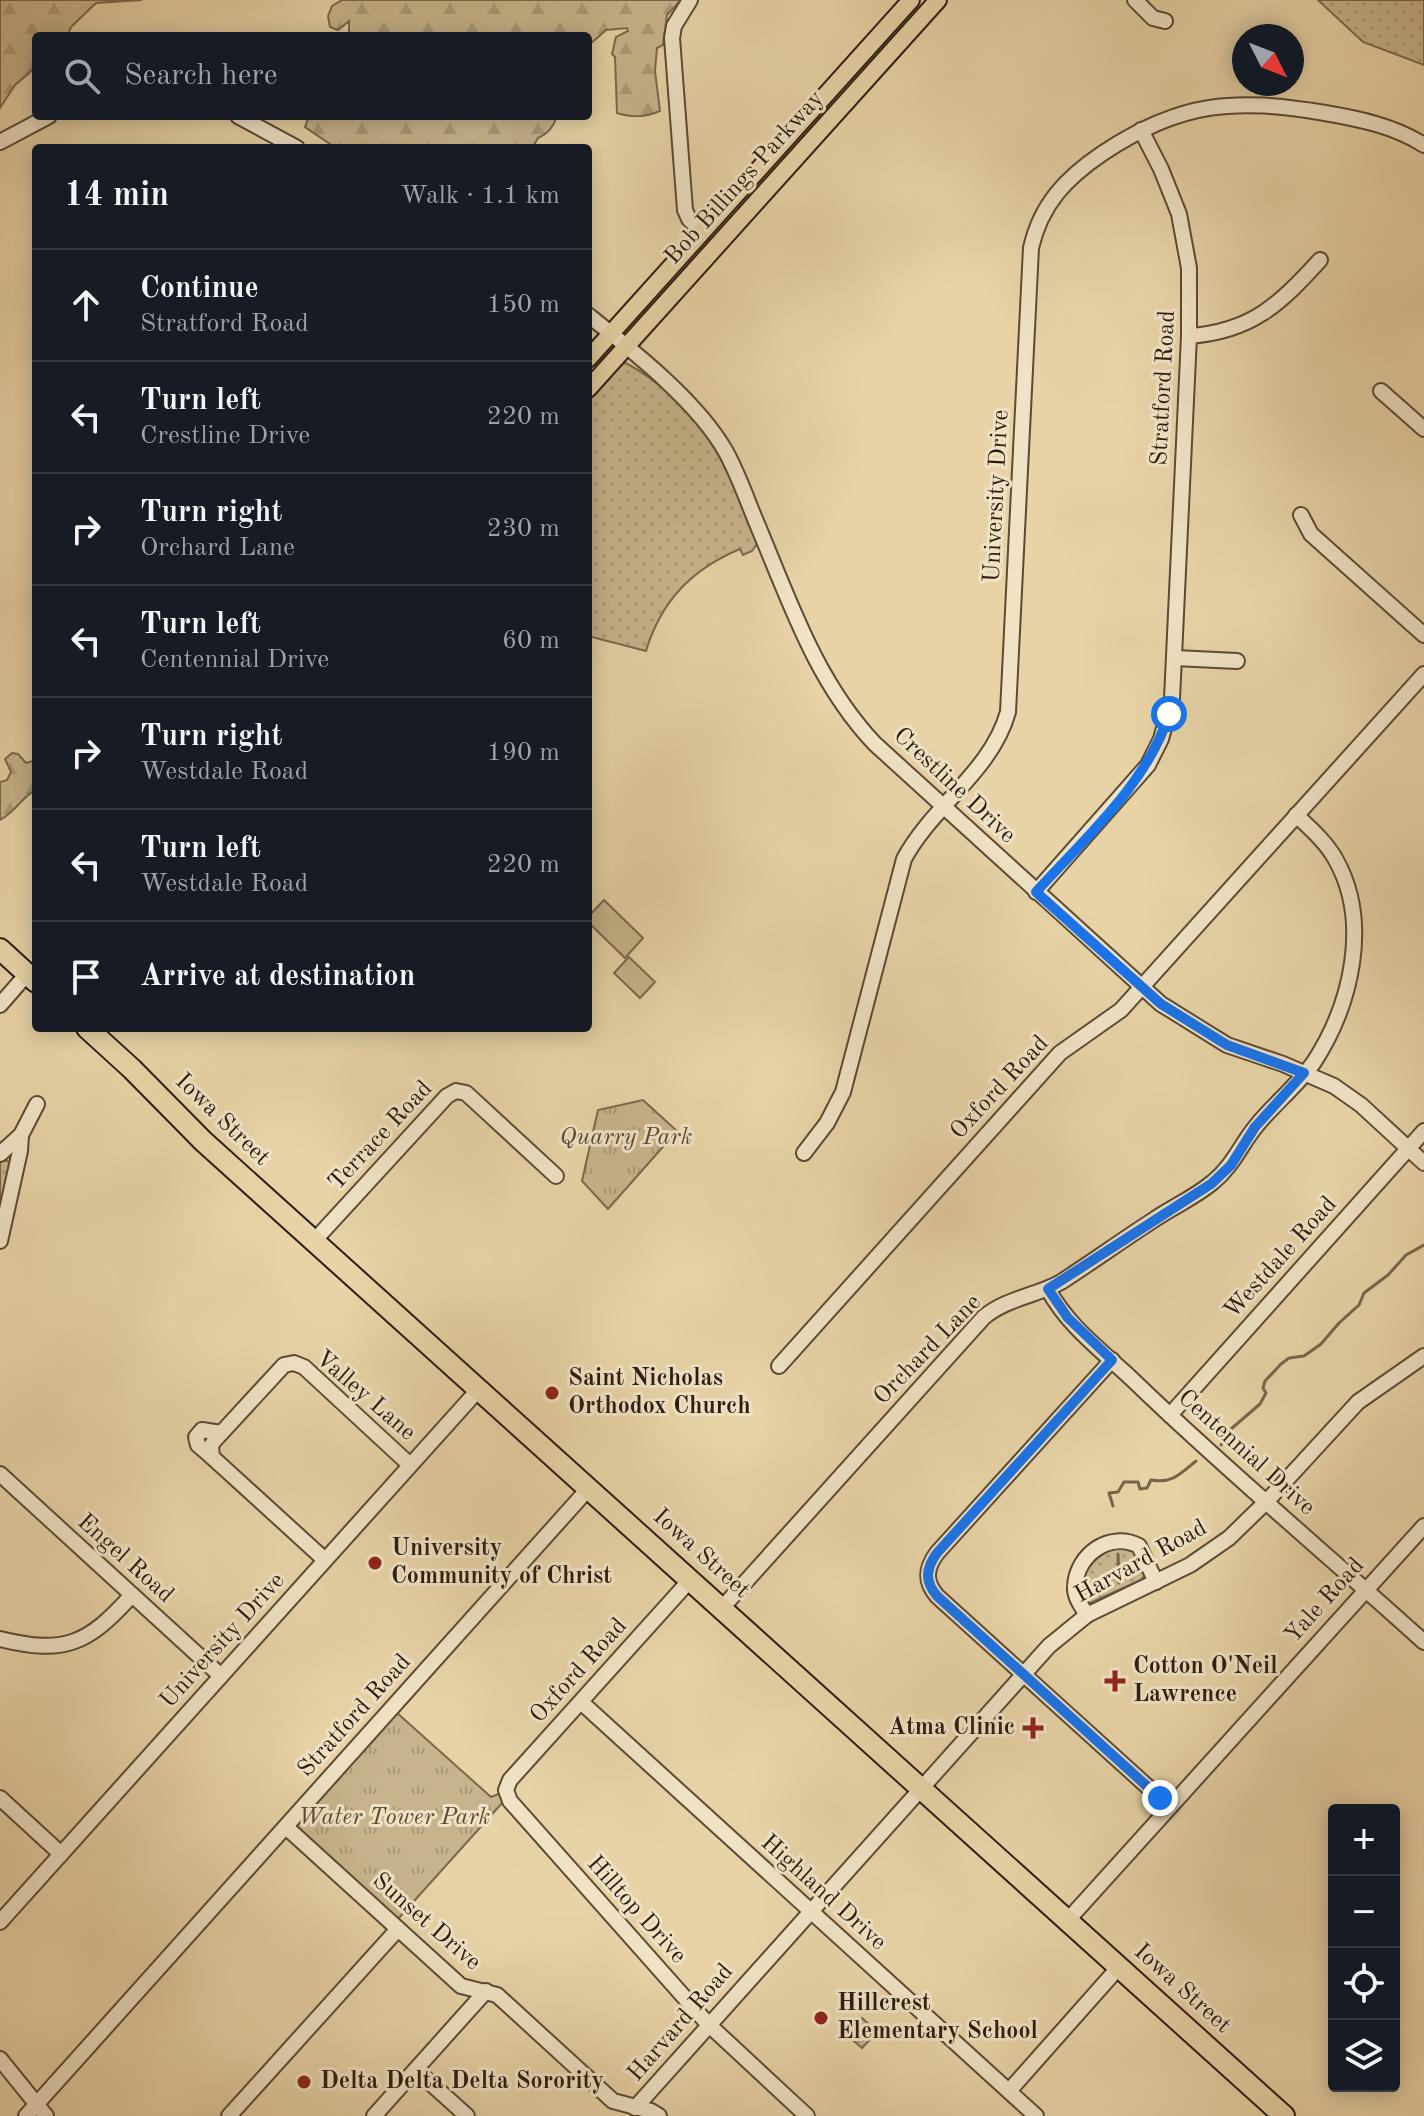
<!DOCTYPE html>
<html lang="en">
<head>
<meta charset="utf-8">
<style>
  body { margin:0; font-family:"Old Standard TT",serif; background:#242831; color:#f1f3f6 }
  .controls { position:absolute; right:24px; bottom:24px; display:grid; overflow:hidden; border-radius:8px; box-shadow:0 4px 20px #0003 }
  .controls button { width:72px; height:72px; display:grid; place-items:center; padding:0; border:0; border-bottom:2px solid #363941; background:#171b24; color:#f1f3f6; font:40px sans-serif }
  .compass { position:absolute; left:1232px; top:24px; width:72px; height:72px; border-radius:50%; background:#171b24; box-shadow:0 4px 20px #0003; rotate:132deg }
  .stop { position:absolute; width:24px; height:24px; margin:-18px; border:6px solid #1a73e8; border-radius:50%; background:#fff }
  .stop.end { background:#1a73e8; border-color:#fff; box-shadow:0 2px 8px #0008 }
  .list { margin:0; padding:0; list-style:none }
  h2 { display:flex; justify-content:space-between; align-items:center; height:104px; margin:0; padding:0 32px; font-size:34px }
  h2 small { font-size:26px; font-weight:400; color:#9ea1a6 }
  .list li { display:grid; grid-template-columns:52px 1fr auto; gap:24px; align-items:center; box-sizing:border-box; height:112px; padding:0 32px; border-top:2px solid #363941 }
  .list b { display:block; font-size:30px; white-space:nowrap }
  .list p { margin:0; font-size:26px; white-space:nowrap; color:#9ea1a6 }
  .list em { font-size:26px; font-style:normal; color:#9ea1a6 }
  .icon { flex:none; width:44px; height:44px; fill:none; stroke:currentColor; stroke-width:2; stroke-linecap:round; stroke-linejoin:round }
  .map { position:relative; flex:none; width:1424px; height:2116px; overflow:hidden }
  .search { position:absolute; background:#171b24; box-shadow:0 4px 20px #0003; left:32px; top:32px; width:560px; height:88px; display:flex; align-items:center; gap:20px; box-sizing:border-box; padding:0 28px; border-radius:8px; color:#9ea1a6; font-size:30px }
  .panel { position:absolute; background:#171b24; box-shadow:0 4px 20px #0003; left:32px; top:144px; width:560px; height:888px; border-radius:8px }
  .map>svg:first-child { display:block }
</style>
</head>
<body>
<div class="map">
<svg width="1424" height="2116" viewBox="0 0 1424 2116">
  <defs>
    <pattern id="grass-dots" width="8" height="8" patternUnits="userSpaceOnUse" patternTransform="scale(2)"><rect width="8" height="8" fill="#c7b48c"/><path d="M2 2h.1M6 6h.1" fill="none" stroke="#ab9a78" stroke-width="1.8" stroke-linecap="round"/></pattern>
    <pattern id="forest-firs" width="22" height="20" patternUnits="userSpaceOnUse" patternTransform="scale(2)"><rect width="22" height="20" fill="#c7b48c"/><path d="M5 1l3.5 6h-7zM16 11l3.5 6h-7z" fill="#ab9a78"/></pattern>
    <pattern id="park-tufts" width="24" height="20" patternUnits="userSpaceOnUse" patternTransform="scale(2)"><rect width="24" height="20" fill="#c7b48c"/><path d="M3 7l-1-3M5 7V3M7 7l1-3M15 17l-1-3M17 17v-4M19 17l1-3" fill="none" stroke="#ab9a78"/></pattern>
    <pattern id="garden-furrows" width="10" height="10" patternUnits="userSpaceOnUse" patternTransform="scale(2)"><rect width="10" height="10" fill="#c7b48c"/><path d="M-1 1l2-2M0 10L10 0M9 11l2-2" fill="none" stroke="#ab9a78"/></pattern>
  </defs>
  <rect width="100%" height="100%" fill="#e7d3a6"/>
  <filter id="stains"><feTurbulence type="fractalNoise" baseFrequency=".0025" numOctaves="4"/><feColorMatrix values="0 0 0 0 .2 0 0 0 0 .09 0 0 0 0 .02 0 0 0 .5 -.17"/></filter>
  <radialGradient id="worn" r=".72"><stop offset=".6" stop-color="#630" stop-opacity="0"/><stop offset="1" stop-color="#630" stop-opacity=".3"/></radialGradient>
  <g fill="url(#grass-dots)" stroke="#7a684d" stroke-width="2">
    <polygon points="1318,0 1424,0 1424,65 1363,42"/>
    <path d="M626,363c75,41 100,101 131,176v5l-5,7 -9,4 -3,-6c-48,20 -79,52 -94,102l-58,-15v-238l28,-32z"/>
    <polygon points="2,1159 12,1163 0,1223 0,1160"/>
    <path d="M1117,1546l19,6 8,24 -3,4 -53,24c-19,-25 7,-48 29,-58z"/>
  </g>
  <g fill="url(#forest-firs)" stroke="#7a684d" stroke-width="2">
    <polygon points="0,0 142,0 96,3 71,27 67,36 36,36 36,67 15,85 0,108"/>
    <path d="M342,0h339l-14,15 -4,30 -6,3 -2,23 5,40c-15,6 -27,7 -43,2l-2,-56 -3,-3 4,-17 12,-6 -1,-3 -21,2 -18,16v-10h-239v-15l-11,9 -8,-3 -2,-11 4,-10z"/>
    <path d="M309,116h248c-3,10 -9,18 -19,22l-6,10h-196l-31,-21z"/>
    <path d="M12,753l6,1 8,9 10,-3v30c-14,6 -18,20 -36,30v-38l7,-2 4,-8 -6,-13z"/>
  </g>
  <g fill="url(#park-tufts)" stroke="#7a684d" stroke-width="2">
    <polygon points="643,1100 677,1131 608,1209 582,1181 598,1110"/>
    <polygon points="396,1712 491,1797 501,1793 504,1801 397,1920 296,1825"/>
  </g>
  <polygon fill="url(#garden-furrows)" stroke="#7a684d" stroke-width="2" points="862,2018 877,2032 862,2048 847,2035"/>
  <g fill="#c7b48c" stroke="#7a684d" stroke-width="2">
    <polygon points="604,900 643,938 625,958 588,922 588,917"/>
    <polygon points="629,957 655,982 640,998 614,973"/>
  </g>
  <g fill="none" stroke-linecap="round" stroke-linejoin="round">
    <g stroke="#77654a" stroke-width="3">
      <polyline points="1221,1445 1231,1429 1260,1404 1266,1393 1263,1388 1265,1381 1281,1364 1289,1358 1304,1356 1321,1344 1339,1323 1359,1305 1364,1293 1388,1275 1406,1255 1424,1245"/>
      <path d="M1113,1506l-4,-13 9,-1 6,-10h14l2,7 7,-1 4,-8c21,4 29,-6 45,-19"/>
      <polyline points="1118,1554 1119,1583"/>
    </g>
    <g stroke="#5c4a34" stroke-width="18">
      <g id="minor">
        <polyline points="690,0 674,26 672,38 685,210 689,219 702,232"/>
        <polyline points="1135,0 1153,18 1165,21"/>
        <polyline points="238,116 297,148"/>
        <polyline points="0,142 49,116"/>
        <path d="M588,315c45,36 110,87 138,137 12,22 20,45 29,67 34,80 60,162 120,225l286,260 66,41 56,19 51,22 27,19 63,58"/>
        <path d="M1189,336c62,-4 91,-32 131,-76"/>
        <polyline points="1381,391 1424,429"/>
        <polyline points="1301,515 1311,534 1424,635"/>
        <polyline points="1175,658 1237,661"/>
        <polyline points="1036,892 1148,765 1161,739 1172,699 1189,336 1189,268 1179,214 1161,169 1141,130"/>
        <polyline points="0,1005 27,974"/>
        <path d="M804,1153l23,-30 16,-31 61,-233c29,-54 87,-87 104,-147l23,-464c10,-44 35,-70 72,-95 78,-52 132,-55 222,-40 35,6 69,13 99,32"/>
        <polyline points="0,1154 21,1135"/>
        <polyline points="0,1241 20,1151 21,1135 37,1104"/>
        <polyline points="314,1241 447,1096 456,1091 466,1093 556,1176"/>
        <path d="M1048,1289c20,38 57,64 87,93 93,90 193,173 289,260"/>
        <path d="M1112,1360l-175,193c-11,15 -13,28 0,43l233,211"/>
        <polyline points="779,1366 1060,1053 1121,1010 1424,674"/>
        <polyline points="1170,1415 1424,1131"/>
        <polyline points="212,1457 198,1445 196,1437 202,1430 221,1433"/>
        <polyline points="0,1474 221,1676"/>
        <polyline points="325,1560 212,1457 211,1446 214,1441 284,1365 294,1363 304,1367 410,1465"/>
        <polyline points="691,1579 510,1780 506,1790 510,1801 708,2024 807,2116"/>
        <path d="M722,1608l262,-291c23,-19 52,-21 77,-35 31,-20 60,-41 91,-61 20,-14 42,-23 61,-39 20,-16 28,-38 44,-57 18,-22 41,-40 57,-63 37,-57 57,-139 22,-202 -10,-18 -25,-31 -40,-45"/>
        <path d="M1087,1615c-5,-8 -13,-18 -12,-29 2,-32 35,-55 64,-40l17,36"/>
        <path d="M0,1639c65,16 88,5 132,-44"/>
        <polyline points="581,1702 1036,2116"/>
        <polyline points="0,1798 61,1854"/>
        <polyline points="286,1827 461,1986 497,1995 613,2101 651,2111 659,2116"/>
        <polyline points="1067,1921 1424,1526"/>
        <polyline points="0,1922 479,1389"/>
        <polyline points="0,2059 46,2116"/>
        <polyline points="416,2070 467,2116"/>
        <polyline points="1009,2091 1119,1967"/>
        <polyline points="635,2108 1049,1646 1087,1615 1190,1565 1229,1538 1267,1501 1358,1402 1424,1356"/>
        <polyline points="26,2116 589,1488"/>
        <polyline points="229,2116 398,1929"/>
        <polyline points="374,2116 486,1991"/>
      </g>
    </g>
    <g stroke="#2d1c0e" stroke-width="20">
      <g id="major">
        <polyline points="588,359 911,0"/>
        <polyline points="588,389 938,0"/>
      </g>
    </g>
    <g stroke="#2d1c0e" stroke-width="24">
      <g id="highway">
        <polyline points="0,949 36,982"/>
        <polyline points="87,1028 132,1069 203,1141 1284,2116"/>
      </g>
    </g>
    <use href="#minor" stroke="#efe2c5" stroke-width="14"/>
    <use href="#major" stroke="#e7d3a6" stroke-width="16"/>
    <use href="#highway" stroke="#e7d3a6" stroke-width="20"/>
  </g>
  <g fill="none" stroke-linecap="round" stroke-linejoin="round">
    <path stroke="#1a73e8" stroke-width="10" d="M1160,1798l-223,-202c-13,-15 -11,-28 0,-43l175,-193 -44,-42 -20,-29 163,-105 20,-19 24,-38 49,-54 -77,-28 -66,-41 -125,-112c48,-53 112,-109 133,-178"/>
  </g>
  <g fill="#8f2418" stroke="#efe2c5" stroke-width="3">
    <circle cx="552" cy="1393" r="8"/>
    <circle cx="375" cy="1563" r="8"/>
    <path d="M1111 1669h8v8h8v8h-8v8h-8v-8h-8v-8h8z"/>
    <path d="M1029 1716h8v8h8v8h-8v8h-8v-8h-8v-8h8z"/>
    <circle cx="821" cy="2018" r="8"/>
    <circle cx="304" cy="2082" r="8"/>
  </g>
  <g text-anchor="middle" dominant-baseline="central" stroke-width="6" stroke-linejoin="round" paint-order="stroke">
    <g font-size="24" fill="#2d1c0e" stroke="#efe2c5">
      <text transform="translate(745 178) rotate(-48)">Bob Billings Parkway</text>
      <text transform="translate(1164 388) rotate(-87)">Stratford Road</text>
      <text transform="translate(997 496) rotate(-87)">University Drive</text>
      <text transform="translate(954 786) rotate(43)">Crestline Drive</text>
      <text transform="translate(1000 1088) rotate(-47)">Oxford Road</text>
      <text transform="translate(222 1120) rotate(44)">Iowa Street</text>
      <text transform="translate(381 1136) rotate(-47)">Terrace Road</text>
      <text transform="translate(1281 1258) rotate(-48)">Westdale Road</text>
      <text transform="translate(928 1350) rotate(-46)">Orchard Lane</text>
      <text transform="translate(365 1396) rotate(41)">Valley Lane</text>
      <text transform="translate(1246 1453) rotate(42)">Centennial Drive</text>
      <text transform="translate(701 1554) rotate(42)">Iowa Street</text>
      <text transform="translate(125 1559) rotate(42)">Engel Road</text>
      <text transform="translate(1141 1562) rotate(-29)">Harvard Road</text>
      <text transform="translate(1325 1601) rotate(-48)">Yale Road</text>
      <text transform="translate(223 1641) rotate(-48)">University Drive</text>
      <text transform="translate(579 1671) rotate(-48)">Oxford Road</text>
      <text transform="translate(355 1716) rotate(-48)">Stratford Road</text>
      <text transform="translate(823 1893) rotate(42)">Highland Drive</text>
      <text transform="translate(636 1910) rotate(48)">Hilltop Drive</text>
      <text transform="translate(426 1922) rotate(41)">Sunset Drive</text>
      <text transform="translate(1182 1989) rotate(42)">Iowa Street</text>
      <text transform="translate(681 2023) rotate(-49)">Harvard Road</text>
    </g>
    <g font-size="24" font-style="italic" fill="#5b4a34" stroke="#efe2c5">
      <text x="626" y="1138">Quarry Park</text>
      <text x="394" y="1818">Water Tower Park</text>
    </g>
    <g font-size="24" font-weight="bold" fill="#2d1c0e" stroke="#efe2c5" text-anchor="start">
      <text x="568" y="1379">Saint Nicholas<tspan x="568" dy="28">Orthodox Church</tspan></text>
      <text x="391" y="1549">University<tspan x="391" dy="28">Community of Christ</tspan></text>
      <text x="1133" y="1667">Cotton O'Neil<tspan x="1133" dy="28">Lawrence</tspan></text>
      <text x="1015" y="1728" text-anchor="end">Atma Clinic</text>
      <text x="837" y="2004">Hillcrest<tspan x="837" dy="28">Elementary School</tspan></text>
      <text x="320" y="2082">Delta Delta Delta Sorority</text>
    </g>
  </g>
  <rect width="100%" height="100%" filter="url(#stains)"/>
  <rect width="100%" height="100%" fill="url(#worn)"/>
</svg>
<div class="controls">
<button>+</button>
<button>−</button>
<button><svg class="icon" aria-label="locate" viewBox="0 0 24 24"><circle cx="12" cy="12" r="6"/><path d="M12 2v4M12 18v4M2 12h4M18 12h4"/></svg></button>
<button><svg class="icon" aria-label="layers" viewBox="0 0 24 24"><path d="M12 4l9 5-9 5-9-5zM3 14l9 5 9-5"/></svg></button>
</div>
<svg class="compass" viewBox="-18 -18 36 36"><path d="M0-13l5 13h-10z" fill="#e53935"/><path d="M0 13l5-13h-10z" fill="#9ea1a6"/></svg>
<div class="stop" style="left:1169px;top:714px"></div>
<div class="stop end" style="left:1160px;top:1798px"></div>
<div class="search"><svg class="icon" aria-label="search" viewBox="0 0 24 24"><circle cx="10" cy="10" r="6"/><path d="M15 15l6 6"/></svg>Search here</div>
<section class="panel">
<h2>14 min<small>Walk · 1.1 km</small></h2>
<ul class="list">
<li><svg class="icon" aria-label="ahead" viewBox="0 0 24 24"><path d="M12 20V5M6 11l6-6 6 6"/></svg><div><b>Continue</b><p>Stratford Road</p></div><em>150 m</em></li>
<li><svg class="icon" aria-label="left" viewBox="0 0 24 24"><path d="M17 20v-9H6M10 6l-5 5 5 5"/></svg><div><b>Turn left</b><p>Crestline Drive</p></div><em>220 m</em></li>
<li><svg class="icon" aria-label="right" viewBox="0 0 24 24"><path d="M7 20v-9h11M14 6l5 5-5 5"/></svg><div><b>Turn right</b><p>Orchard Lane</p></div><em>230 m</em></li>
<li><svg class="icon" aria-label="left" viewBox="0 0 24 24"><path d="M17 20v-9H6M10 6l-5 5 5 5"/></svg><div><b>Turn left</b><p>Centennial Drive</p></div><em>60 m</em></li>
<li><svg class="icon" aria-label="right" viewBox="0 0 24 24"><path d="M7 20v-9h11M14 6l5 5-5 5"/></svg><div><b>Turn right</b><p>Westdale Road</p></div><em>190 m</em></li>
<li><svg class="icon" aria-label="left" viewBox="0 0 24 24"><path d="M17 20v-9H6M10 6l-5 5 5 5"/></svg><div><b>Turn left</b><p>Westdale Road</p></div><em>220 m</em></li>
<li><svg class="icon" aria-label="arrive" viewBox="0 0 24 24"><path d="M6 21V4h12l-3 4 3 4H6"/></svg><div><b>Arrive at destination</b></div></li>
</ul>
</section>
</div>
</body>
</html>
